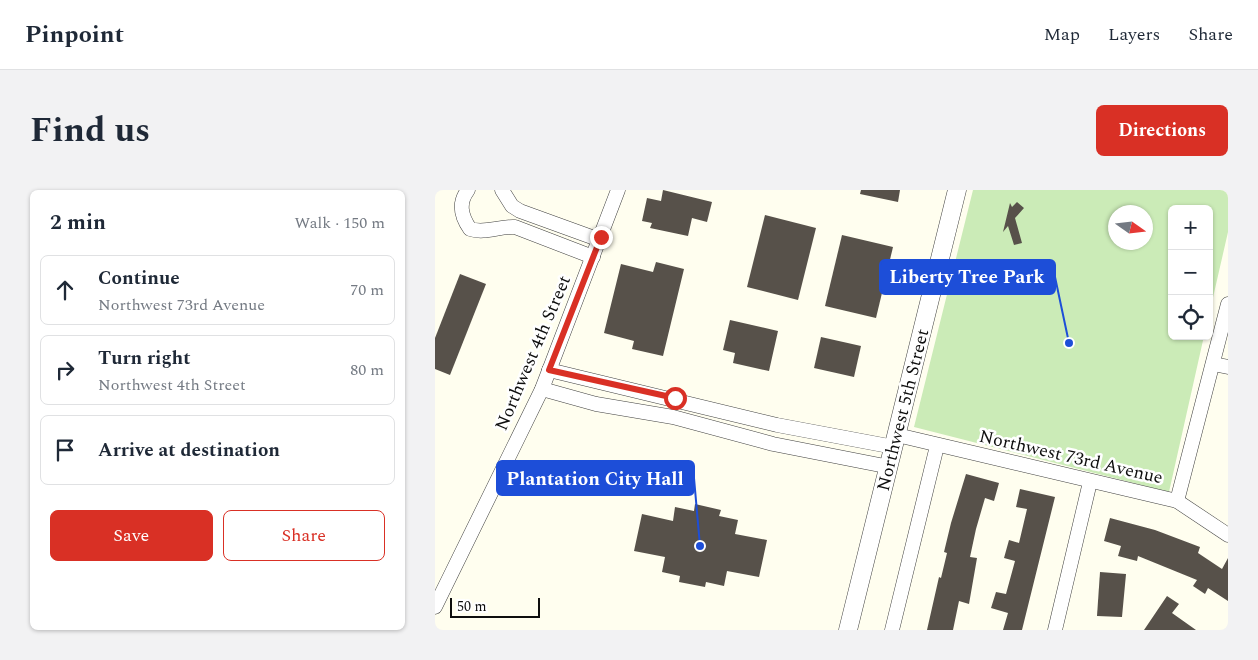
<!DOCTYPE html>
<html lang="en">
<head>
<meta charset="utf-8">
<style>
  body { margin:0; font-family:Spectral,serif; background:#f2f2f3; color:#1f2937 }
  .controls { position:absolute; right:15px; top:15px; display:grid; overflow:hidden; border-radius:8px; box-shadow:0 1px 4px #0004 }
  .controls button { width:45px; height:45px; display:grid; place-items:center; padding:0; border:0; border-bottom:1px solid #e0e1e3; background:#fff; color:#1f2937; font:25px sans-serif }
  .compass { position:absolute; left:673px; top:15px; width:45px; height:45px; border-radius:50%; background:#fff; box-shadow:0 1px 4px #0004; rotate:104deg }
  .scale { position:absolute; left:15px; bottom:12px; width:90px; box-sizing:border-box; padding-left:5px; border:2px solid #0e0e0e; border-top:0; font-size:14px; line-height:18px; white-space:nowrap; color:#0e0e0e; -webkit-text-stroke:4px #fff; paint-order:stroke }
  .stop { position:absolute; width:15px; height:15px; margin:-11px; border:4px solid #d93025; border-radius:50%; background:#fff }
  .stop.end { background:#d93025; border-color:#fff; box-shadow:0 1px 5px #0008 }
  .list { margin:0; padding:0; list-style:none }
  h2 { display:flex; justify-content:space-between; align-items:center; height:65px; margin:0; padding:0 20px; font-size:21px }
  h2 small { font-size:16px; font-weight:400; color:#747a83 }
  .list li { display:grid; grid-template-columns:32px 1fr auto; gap:15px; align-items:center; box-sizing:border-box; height:70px; margin:0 10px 10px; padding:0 10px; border:1px solid #e0e1e3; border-radius:8px }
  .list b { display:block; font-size:19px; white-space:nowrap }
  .list p { margin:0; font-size:16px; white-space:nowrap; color:#747a83 }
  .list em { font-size:16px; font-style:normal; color:#747a83 }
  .actions { display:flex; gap:10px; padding:15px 20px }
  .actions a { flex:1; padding:11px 0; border:1px solid #d93025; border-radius:8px; text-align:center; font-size:18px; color:#d93025 }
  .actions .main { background:#d93025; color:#fff }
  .icon { flex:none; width:28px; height:28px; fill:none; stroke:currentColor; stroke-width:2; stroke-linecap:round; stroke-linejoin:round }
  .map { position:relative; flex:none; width:793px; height:440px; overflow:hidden; border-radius:8px }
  header { display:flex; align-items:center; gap:30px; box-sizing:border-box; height:70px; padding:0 25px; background:#fff; border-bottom:1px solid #e0e1e3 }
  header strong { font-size:24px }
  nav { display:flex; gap:28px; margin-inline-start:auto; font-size:18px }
  .intro { display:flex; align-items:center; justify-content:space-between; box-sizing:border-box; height:120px; padding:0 30px }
  h1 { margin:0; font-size:35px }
  .button { padding:12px 22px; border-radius:8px; background:#d93025; color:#fff; font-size:18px; font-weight:700 }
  main { display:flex; gap:30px; padding:0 30px }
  aside { flex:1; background:#fff; border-radius:8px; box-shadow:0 1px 4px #0004 }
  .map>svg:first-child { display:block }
</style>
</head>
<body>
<header>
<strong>Pinpoint</strong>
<nav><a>Map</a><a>Layers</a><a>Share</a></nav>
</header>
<div class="intro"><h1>Find us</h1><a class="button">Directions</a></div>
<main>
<aside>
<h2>2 min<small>Walk · 150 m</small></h2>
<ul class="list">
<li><svg class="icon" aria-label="ahead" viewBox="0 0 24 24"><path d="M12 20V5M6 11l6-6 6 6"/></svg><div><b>Continue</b><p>Northwest 73rd Avenue</p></div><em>70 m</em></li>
<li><svg class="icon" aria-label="right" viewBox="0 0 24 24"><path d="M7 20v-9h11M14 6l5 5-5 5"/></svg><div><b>Turn right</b><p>Northwest 4th Street</p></div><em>80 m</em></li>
<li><svg class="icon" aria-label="arrive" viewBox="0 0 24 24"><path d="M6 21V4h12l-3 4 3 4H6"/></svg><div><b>Arrive at destination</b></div></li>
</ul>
<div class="actions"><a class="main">Save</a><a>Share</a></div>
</aside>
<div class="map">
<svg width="793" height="440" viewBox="0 0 793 440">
  <rect width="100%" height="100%" fill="#fffeef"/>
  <path fill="#cbebb7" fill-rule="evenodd" d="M538,0h255v42l-19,83v-106h-37v127h32l-35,156 -255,-65zM680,22h30v30h-30z"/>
  <g fill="#57514a">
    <polygon points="228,0 277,12 272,32 257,28 253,46 215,38 217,33 207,31 212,8 226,11"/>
    <polygon points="426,0 465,0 463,12 425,4"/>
    <polygon points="582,12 589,18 580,28 587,53 579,55 573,36 568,42 575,13 577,17"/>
    <polygon points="330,25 381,38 363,110 312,97"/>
    <polygon points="407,45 458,57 441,128 390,116"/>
    <polygon points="221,72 249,79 228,166 197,159 199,151 169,143 186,74 218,82"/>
    <polygon points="25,84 51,94 15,185 0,179 0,148"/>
    <polygon points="295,130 343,141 334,181 298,173 300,163 288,160"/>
    <polygon points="386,147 426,156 419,187 379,178"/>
    <polygon points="531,284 564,293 559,311 550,308 541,339 535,367 542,368 534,414 524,411 518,440 492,440 504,387 506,388 512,363 509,362 516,333"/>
    <polygon points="585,299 620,307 587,440 568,440 573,423 556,418 561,402 571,404 580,371 569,368 574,350 584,353 592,319 581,317"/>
    <polygon points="260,314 286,320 284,326 303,330 300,344 332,350 324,387 292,381 289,396 271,392 270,397 244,392 245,386 227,382 230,367 199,361 207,324 238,331 240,317 259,321"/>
    <polygon points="675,328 720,340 765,357 763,363 787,379 793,368 793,411 773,398 770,404 758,396 762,390 703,366 702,371 683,366 686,356 669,351"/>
    <polygon points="665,382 691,384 687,427 662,426"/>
    <polygon points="732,406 744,414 737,423 761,440 709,440"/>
  </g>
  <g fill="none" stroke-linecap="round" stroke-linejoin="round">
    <g stroke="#414141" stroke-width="15">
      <g id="minor">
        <path d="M33,0c-10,13 -7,26 2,39 15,5 29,-3 45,-2l78,30"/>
        <polyline points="67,0 77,16 85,21 165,50"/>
        <polyline points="778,174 793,177"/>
        <polyline points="114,180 342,235 459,257"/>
        <polyline points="107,199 161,214 238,227 338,254 455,277"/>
        <polyline points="462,245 742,311 793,345"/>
        <polyline points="742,311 793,114"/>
        <polyline points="0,417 107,199 183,0"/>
        <polyline points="457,440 502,256"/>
        <polyline points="620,440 655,292"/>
      </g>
    </g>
    <g stroke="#414141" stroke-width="19">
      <polyline id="tertiary" points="413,440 522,0"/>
    </g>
    <use href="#minor" stroke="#fff" stroke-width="14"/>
    <use href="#tertiary" stroke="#fff" stroke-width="18"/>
  </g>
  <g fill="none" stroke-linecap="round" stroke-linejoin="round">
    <polyline stroke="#d93025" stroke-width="6" points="166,47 114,180 240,208"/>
  </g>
  <g text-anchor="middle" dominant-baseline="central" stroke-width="5" stroke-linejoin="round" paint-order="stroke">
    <g font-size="18" fill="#0e0e0e" stroke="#fff">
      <text transform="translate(98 163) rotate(-67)">Northwest 4th Street</text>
      <text transform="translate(468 220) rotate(-76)">Northwest 5th Street</text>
      <text transform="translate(636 267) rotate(13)">Northwest 73rd Avenue</text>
    </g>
  </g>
  <path fill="none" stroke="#1d4ed8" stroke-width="2" d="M634 153L620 87M265 356L259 288"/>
  <g fill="#1d4ed8" stroke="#fff" stroke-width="2">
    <circle cx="634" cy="153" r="5"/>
    <circle cx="265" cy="356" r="5"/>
  </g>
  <g fill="#1d4ed8" stroke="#1d4ed8" stroke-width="2">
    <rect x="445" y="70" width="175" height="34" rx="5"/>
    <rect x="62" y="271" width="197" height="34" rx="5"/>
  </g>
  <g font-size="19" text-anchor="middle" font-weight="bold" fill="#fff">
    <text x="532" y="93">Liberty Tree Park</text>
    <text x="160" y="295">Plantation City Hall</text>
  </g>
</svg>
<div class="controls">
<button>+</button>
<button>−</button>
<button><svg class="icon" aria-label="locate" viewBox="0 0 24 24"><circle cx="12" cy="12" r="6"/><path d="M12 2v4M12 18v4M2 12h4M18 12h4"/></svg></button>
</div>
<svg class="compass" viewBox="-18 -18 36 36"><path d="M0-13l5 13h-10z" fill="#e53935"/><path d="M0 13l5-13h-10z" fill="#747a83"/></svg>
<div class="scale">50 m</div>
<div class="stop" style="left:240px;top:208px"></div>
<div class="stop end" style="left:166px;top:47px"></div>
</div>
</main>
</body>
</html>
